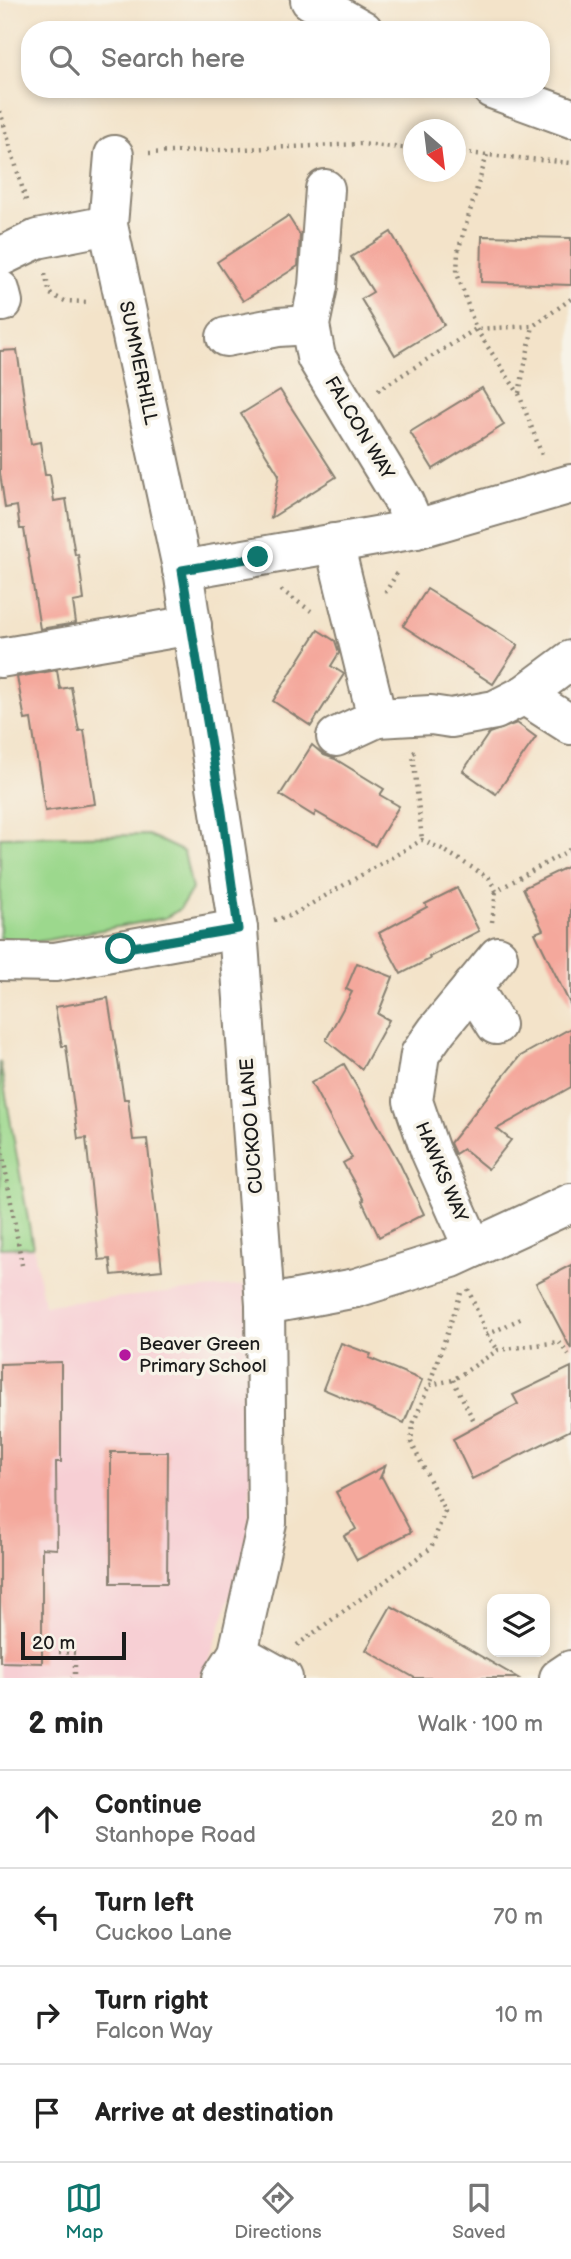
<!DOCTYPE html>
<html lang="en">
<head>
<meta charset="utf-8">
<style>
  body { margin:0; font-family:"Balsamiq Sans",sans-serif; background:#f6f6f6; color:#222 }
  .controls { position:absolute; right:21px; bottom:21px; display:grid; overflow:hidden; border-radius:14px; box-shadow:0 4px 10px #0003 }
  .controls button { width:63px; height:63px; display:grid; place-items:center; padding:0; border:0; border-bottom:2px solid #e0e0e0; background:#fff; color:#222; font:35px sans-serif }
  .compass { position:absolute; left:403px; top:119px; width:63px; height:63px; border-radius:50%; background:#fff; box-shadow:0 4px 10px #0003; rotate:152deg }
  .scale { position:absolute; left:21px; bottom:18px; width:105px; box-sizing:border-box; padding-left:7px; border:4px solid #1c1c1c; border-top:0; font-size:19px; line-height:24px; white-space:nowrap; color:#1c1c1c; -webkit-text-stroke:5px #f7f3e8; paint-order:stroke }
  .stop { position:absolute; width:21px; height:21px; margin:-16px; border:5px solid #0f766e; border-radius:50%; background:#fff }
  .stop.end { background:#0f766e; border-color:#fff; box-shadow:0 2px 7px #0008 }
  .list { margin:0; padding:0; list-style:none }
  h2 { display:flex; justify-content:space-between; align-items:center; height:91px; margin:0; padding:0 28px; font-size:30px }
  h2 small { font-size:23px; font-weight:400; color:#767676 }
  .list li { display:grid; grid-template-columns:46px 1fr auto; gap:21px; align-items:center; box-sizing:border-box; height:98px; padding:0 28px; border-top:2px solid #e0e0e0 }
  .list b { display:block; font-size:26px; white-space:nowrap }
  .list p { margin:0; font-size:23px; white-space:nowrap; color:#767676 }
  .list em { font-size:23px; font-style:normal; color:#767676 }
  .icon { flex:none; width:38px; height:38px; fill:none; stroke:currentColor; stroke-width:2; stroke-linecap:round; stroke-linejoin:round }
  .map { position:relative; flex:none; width:571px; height:1678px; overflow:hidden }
  .search { position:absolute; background:#fff; box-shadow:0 4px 10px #0003; left:21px; right:21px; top:21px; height:77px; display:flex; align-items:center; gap:18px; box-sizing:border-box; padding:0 24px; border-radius:28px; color:#767676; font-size:26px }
  .sheet { height:483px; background:#fff }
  nav { display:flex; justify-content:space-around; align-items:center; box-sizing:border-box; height:98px; border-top:2px solid #e0e0e0; background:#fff; font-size:19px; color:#767676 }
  nav a { display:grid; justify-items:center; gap:4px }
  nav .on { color:#0f766e }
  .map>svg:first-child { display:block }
</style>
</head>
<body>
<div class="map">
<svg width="571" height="1678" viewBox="0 0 571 1678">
  <rect width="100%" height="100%" fill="#f7f3e8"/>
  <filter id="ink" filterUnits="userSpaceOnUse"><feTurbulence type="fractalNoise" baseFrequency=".0143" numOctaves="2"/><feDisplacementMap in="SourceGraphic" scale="14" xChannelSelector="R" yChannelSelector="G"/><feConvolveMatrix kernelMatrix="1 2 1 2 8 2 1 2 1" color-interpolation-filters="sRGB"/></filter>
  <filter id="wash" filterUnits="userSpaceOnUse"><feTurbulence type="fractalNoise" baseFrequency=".00686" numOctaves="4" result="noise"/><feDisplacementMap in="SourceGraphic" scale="28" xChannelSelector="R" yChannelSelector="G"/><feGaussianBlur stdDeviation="1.57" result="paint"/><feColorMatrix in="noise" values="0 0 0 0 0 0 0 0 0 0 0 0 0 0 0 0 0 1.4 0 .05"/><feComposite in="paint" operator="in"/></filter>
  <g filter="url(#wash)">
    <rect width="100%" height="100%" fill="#f3e3c9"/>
    <polygon fill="#f7cfd4" points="0,1062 44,1305 245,1285 254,1404 248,1542 207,1668 198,1678 0,1678"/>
    <g fill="#9cd88d" stroke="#5c7a54" stroke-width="2">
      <polygon points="148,835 184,852 192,889 180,909 165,918 31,943 0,938 0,837"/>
      <polygon points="0,1062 33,1247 0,1248"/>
    </g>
    <g id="blocks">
      <g fill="#f4a89c">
        <polygon points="288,216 300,235 298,266 243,301 217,262"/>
        <polygon points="391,232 444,325 395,355 361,299 373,292 351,257"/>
        <polygon points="482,236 571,238 571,285 481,282"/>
        <polygon points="17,350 31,444 40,442 45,475 50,475 54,501 66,499 75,555 78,554 84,600 73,602 76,623 40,629 24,529 20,529 17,506 5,508 0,473 0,351"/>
        <polygon points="482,388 504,425 433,469 410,432"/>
        <polygon points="280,390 336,477 271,518 279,475 241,414"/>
        <polygon points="427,589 518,645 493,684 403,626"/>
        <polygon points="318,630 335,641 339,653 331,666 344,674 311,726 273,701"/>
        <polygon points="57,670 60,689 71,687 79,731 84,730 95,804 45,811 31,719 25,720 17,677"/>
        <polygon points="517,723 536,737 496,794 463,771 489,733"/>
        <polygon points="312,745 324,755 335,759 384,789 380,795 399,806 375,846 316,812 314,816 280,795"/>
        <polygon points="571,865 571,1006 535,933 543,930 523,888"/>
        <polygon points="457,888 479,931 429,957 430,959 401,974 379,933 427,907 425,904"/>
        <polygon points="357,963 393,977 378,1014 389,1020 362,1069 326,1040 352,992 346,989"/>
        <polygon points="108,998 124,1099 128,1099 133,1140 147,1139 162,1270 112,1275 110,1259 99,1260 86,1138 78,1139 66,1046 62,1046 55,1007"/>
        <polygon points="571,1028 571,1087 497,1129 511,1140 488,1169 463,1149 455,1154 450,1143 519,1057"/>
        <polygon points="344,1064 399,1162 424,1214 379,1237 362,1201 364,1200 343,1163 352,1158 311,1083"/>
        <polygon points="571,1265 571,1349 536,1283"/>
        <polygon points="341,1343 371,1354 369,1358 422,1380 404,1423 323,1389"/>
        <polygon points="61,1362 61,1462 56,1462 57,1549 42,1548 42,1663 0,1662 0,1364"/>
        <polygon points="571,1367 571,1430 472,1479 453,1439 518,1404 513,1395"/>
        <polygon points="111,1452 168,1452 167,1583 111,1583"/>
        <polygon points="385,1466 380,1478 382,1477 411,1532 357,1560 344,1536 356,1529 336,1492"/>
        <polygon points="391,1606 458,1643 518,1678 415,1678 366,1650"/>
      </g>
    </g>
  </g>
  <g filter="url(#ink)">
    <use href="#blocks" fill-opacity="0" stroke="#888072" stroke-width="2"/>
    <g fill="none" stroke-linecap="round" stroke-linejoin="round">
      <g stroke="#888072" stroke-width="42">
        <g id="minor">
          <polyline points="310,0 363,30"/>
          <polyline points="492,89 571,118"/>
          <polyline points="114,155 108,225 184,577 238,929 265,1305 267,1523 238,1653 222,1678"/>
          <polyline points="325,189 318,286 310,325 316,357 404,502 416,529"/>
          <polyline points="0,257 37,239 108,225"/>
          <polyline points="0,290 3,302"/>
          <polyline points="226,337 278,327 310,325"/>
          <polyline points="334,543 377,718 336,737"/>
          <polyline points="182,570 416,529 571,484"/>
          <polyline points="0,658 192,625"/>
          <polyline points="571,660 524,695 571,725"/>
          <polyline points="377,718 431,715 451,718 495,710 524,695"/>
          <polyline points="0,961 55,962 238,929"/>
          <polyline points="472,987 496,1025"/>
          <polyline points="473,1248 430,1151 413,1101 420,1054 437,1030 498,956"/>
          <polyline points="265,1305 356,1288 452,1258 571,1203"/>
          <polyline points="238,1653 283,1678"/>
          <polyline points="559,1678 571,1670"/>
        </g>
      </g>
      <g stroke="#888072" stroke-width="4.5" stroke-dasharray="2 5" stroke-linecap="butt">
        <polyline points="0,111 27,204"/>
        <polyline points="456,152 571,163"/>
        <polyline points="149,153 361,144 414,149"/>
        <polyline points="487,155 458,251 457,273 476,329 519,394 542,455"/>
        <polyline points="45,274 50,294 65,301 87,302"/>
        <polyline points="378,390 476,329 533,326 571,299"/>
        <polyline points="519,393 533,326"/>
        <polyline points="281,590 311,611"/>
        <polyline points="385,593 399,570"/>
        <polyline points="415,752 413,753 422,840"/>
        <polyline points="274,920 292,915 422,840 442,849 489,878 496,891 571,849"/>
        <polyline points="492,922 496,891"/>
        <polyline points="0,1139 22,1265"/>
        <polyline points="468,1289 487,1335 498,1350"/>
        <polyline points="461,1293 429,1385 453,1380 498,1350 559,1342 571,1358"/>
        <polyline points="487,1335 524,1317"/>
        <polyline points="453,1380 474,1421"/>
        <polyline points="297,1645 431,1548 445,1511 411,1442 413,1424 429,1385"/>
        <polyline points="59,1652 75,1653 75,1675 72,1678"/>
      </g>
      <use href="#minor" stroke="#fff" stroke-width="38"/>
    </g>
  </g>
  <g fill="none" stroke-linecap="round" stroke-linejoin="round" filter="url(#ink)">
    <polyline stroke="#0f766e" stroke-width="9" points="121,949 238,929 222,812 182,570 258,557"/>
  </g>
  <circle fill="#b5179e" stroke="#f7f3e8" stroke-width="2.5" cx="125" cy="1355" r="7"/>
  <g text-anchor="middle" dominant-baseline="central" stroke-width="7" stroke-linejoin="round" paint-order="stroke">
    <g font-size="19" fill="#1c1c1c" stroke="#f7f3e8">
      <text transform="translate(138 363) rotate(78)">SUMMERHILL</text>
      <text transform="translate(359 428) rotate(59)">FALCON WAY</text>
      <text transform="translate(252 1126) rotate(-94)">CUCKOO LANE</text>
      <text transform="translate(441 1172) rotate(67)">HAWKS WAY</text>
    </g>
    <g font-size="19" fill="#1c1c1c" stroke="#f7f3e8" text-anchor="start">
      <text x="139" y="1344">Beaver Green<tspan x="139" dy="22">Primary School</tspan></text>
    </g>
  </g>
</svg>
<div class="controls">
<button><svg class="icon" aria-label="layers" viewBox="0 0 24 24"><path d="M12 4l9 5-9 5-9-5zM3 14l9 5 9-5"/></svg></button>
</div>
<svg class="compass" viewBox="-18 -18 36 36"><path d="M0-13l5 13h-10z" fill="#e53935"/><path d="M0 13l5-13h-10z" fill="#767676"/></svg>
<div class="scale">20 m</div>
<div class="stop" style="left:121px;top:949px"></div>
<div class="stop end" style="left:258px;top:557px"></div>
<div class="search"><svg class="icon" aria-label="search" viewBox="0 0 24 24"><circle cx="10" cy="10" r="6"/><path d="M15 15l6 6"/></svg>Search here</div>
</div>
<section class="sheet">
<h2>2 min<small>Walk · 100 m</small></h2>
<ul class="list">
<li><svg class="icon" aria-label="ahead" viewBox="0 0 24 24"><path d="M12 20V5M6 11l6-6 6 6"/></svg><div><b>Continue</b><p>Stanhope Road</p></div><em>20 m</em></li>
<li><svg class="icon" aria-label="left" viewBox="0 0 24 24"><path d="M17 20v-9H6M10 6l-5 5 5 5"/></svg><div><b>Turn left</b><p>Cuckoo Lane</p></div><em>70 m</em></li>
<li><svg class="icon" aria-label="right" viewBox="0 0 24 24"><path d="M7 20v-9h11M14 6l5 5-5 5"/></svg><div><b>Turn right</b><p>Falcon Way</p></div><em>10 m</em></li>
<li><svg class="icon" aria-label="arrive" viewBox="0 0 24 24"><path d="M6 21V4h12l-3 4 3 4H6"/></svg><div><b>Arrive at destination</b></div></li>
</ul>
</section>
<nav>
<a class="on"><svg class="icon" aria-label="map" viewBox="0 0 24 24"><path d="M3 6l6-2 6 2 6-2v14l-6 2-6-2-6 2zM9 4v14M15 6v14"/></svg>Map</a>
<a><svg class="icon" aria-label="directions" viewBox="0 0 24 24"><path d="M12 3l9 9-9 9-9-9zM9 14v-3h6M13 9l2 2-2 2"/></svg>Directions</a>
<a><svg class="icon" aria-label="saved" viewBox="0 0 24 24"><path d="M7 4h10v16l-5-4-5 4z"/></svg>Saved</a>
</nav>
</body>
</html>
